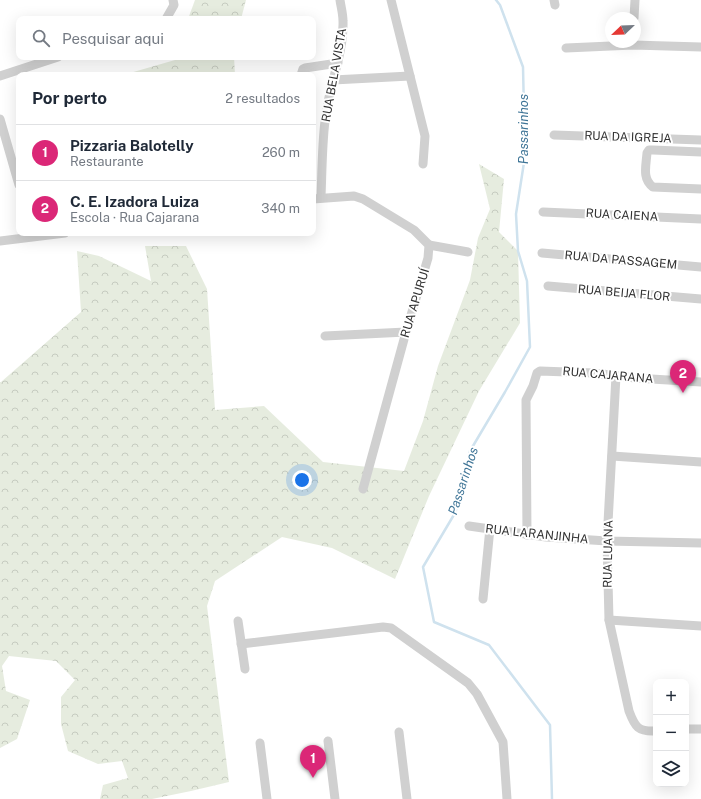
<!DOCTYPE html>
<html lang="pt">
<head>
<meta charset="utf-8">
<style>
  body { margin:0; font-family:"Public Sans",sans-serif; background:#f6f6f7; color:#1f2937 }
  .controls { position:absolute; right:12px; bottom:12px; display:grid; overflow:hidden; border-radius:8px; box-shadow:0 4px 16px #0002 }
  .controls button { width:36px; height:36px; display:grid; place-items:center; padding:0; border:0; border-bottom:1px solid #e0e1e3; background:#fff; color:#1f2937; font:20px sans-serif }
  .compass { position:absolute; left:605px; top:12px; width:36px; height:36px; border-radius:50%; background:#fff; box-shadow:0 4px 16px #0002; rotate:247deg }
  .you { position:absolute; left:302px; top:480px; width:14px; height:14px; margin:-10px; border:3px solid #fff; border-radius:50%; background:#1a73e8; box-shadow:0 0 0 6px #1a73e833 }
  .badge { display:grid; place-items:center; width:26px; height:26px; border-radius:50%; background:#db2777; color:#fff; font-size:13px; font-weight:700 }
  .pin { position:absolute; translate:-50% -33px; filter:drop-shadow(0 1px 2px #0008) }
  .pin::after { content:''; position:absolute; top:21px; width:14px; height:12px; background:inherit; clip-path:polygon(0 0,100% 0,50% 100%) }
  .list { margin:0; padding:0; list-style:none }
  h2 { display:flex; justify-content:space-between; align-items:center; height:52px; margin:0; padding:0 16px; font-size:17px }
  h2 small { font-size:13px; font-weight:400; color:#747a83 }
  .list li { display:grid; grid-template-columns:26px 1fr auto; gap:12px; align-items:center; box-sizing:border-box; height:56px; padding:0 16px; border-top:1px solid #e0e1e3 }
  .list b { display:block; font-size:15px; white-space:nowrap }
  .list p { margin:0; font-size:13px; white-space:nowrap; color:#747a83 }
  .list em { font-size:13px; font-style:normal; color:#747a83 }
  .icon { flex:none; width:22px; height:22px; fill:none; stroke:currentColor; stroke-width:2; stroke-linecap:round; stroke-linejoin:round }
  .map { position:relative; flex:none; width:701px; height:799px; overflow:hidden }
  .search { position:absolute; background:#fff; box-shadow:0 4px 16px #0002; left:16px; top:16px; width:300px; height:44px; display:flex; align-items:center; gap:10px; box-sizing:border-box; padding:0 14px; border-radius:8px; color:#747a83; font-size:15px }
  .panel { position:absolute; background:#fff; box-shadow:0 4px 16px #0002; left:16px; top:72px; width:300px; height:164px; border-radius:8px }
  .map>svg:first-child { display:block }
</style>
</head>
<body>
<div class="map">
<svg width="701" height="799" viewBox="0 0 701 799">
  <defs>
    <pattern id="forest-crowns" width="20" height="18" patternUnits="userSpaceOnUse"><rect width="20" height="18" fill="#e6ecdf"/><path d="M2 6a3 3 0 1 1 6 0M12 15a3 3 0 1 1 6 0" fill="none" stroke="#c6cbc0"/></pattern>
  </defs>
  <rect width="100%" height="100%" fill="#fff"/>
  <g fill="url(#forest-crowns)">
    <polygon points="195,0 246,0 241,19 188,19"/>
    <polygon points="176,57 234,57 235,75 123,75 175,60"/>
    <polygon points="479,164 504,179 499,232 518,251 520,323 479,391 429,496 395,579 332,548 282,537 215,581 207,606 229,782 191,791 152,799 100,799 103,785 128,778 122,761 98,764 68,751 61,724 61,697 75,680 56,661 9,656 2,666 6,691 30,700 17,739 0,748 0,382 1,382 81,312 77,251 99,256 151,281 145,246 186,246 207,289 215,410 264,406 323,462 404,471 423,421 438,366 470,280 478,238 490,209"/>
  </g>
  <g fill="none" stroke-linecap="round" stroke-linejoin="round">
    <polyline stroke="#cfe2ee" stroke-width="2.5" points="496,0 500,5 523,67 525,156 516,214 518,251 527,281 530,347 505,392 470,451 465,483 455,513 423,567 434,622 489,645 550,725 552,799"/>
    <g stroke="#d0d0d0" stroke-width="9">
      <polyline points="391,0 425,136 423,164"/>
      <polyline points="554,0 555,5"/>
      <polyline points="634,18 635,0"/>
      <polyline points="166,19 174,5 173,0"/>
      <polyline points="566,48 633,45 701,47"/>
      <polyline points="301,75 303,69 305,68 338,63"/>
      <polyline points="0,76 58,57"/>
      <polyline points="333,80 410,76"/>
      <polyline points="0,119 19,185"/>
      <polyline points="554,135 701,140"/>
      <path d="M701,152l-48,-2h-4l-2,3c-1,13 -5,26 6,34l48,2"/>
      <path d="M321,197c1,-25 1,-51 4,-76 3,-34 19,-66 18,-100 0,-7 -2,-14 -3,-21"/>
      <polyline points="313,199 354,196 363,199 414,230 429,245 428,258 406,332 363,489"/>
      <polyline points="543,212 701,219"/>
      <polyline points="0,241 65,233"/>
      <polyline points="429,245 468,252"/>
      <polyline points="542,253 701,267"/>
      <polyline points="548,286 701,299"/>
      <polyline points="325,336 406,332"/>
      <path d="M616,376l-9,165 2,79 20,91c6,16 9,21 27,20"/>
      <polyline points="612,456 701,462"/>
      <polyline points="469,526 546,537 607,541 701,543"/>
      <polyline points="527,535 526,400 533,386 537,373 540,371 594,373 635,378 701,382"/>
      <polyline points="483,599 490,528"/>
      <polyline points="609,620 701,626"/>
      <polyline points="238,621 245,669"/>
      <polyline points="241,644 383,627 391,628 468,683 477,694 503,742 507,799"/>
      <polyline points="686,729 701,729"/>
      <polyline points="399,732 407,799"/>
      <polyline points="328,741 335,799"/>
      <polyline points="260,743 267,799"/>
    </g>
  </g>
  <g text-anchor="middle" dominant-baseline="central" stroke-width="4" stroke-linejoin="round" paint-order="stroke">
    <g font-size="12" fill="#333" stroke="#fff">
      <text transform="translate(334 75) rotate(-80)">RUA BELA VISTA</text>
      <text transform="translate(628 137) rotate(2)">RUA DA IGREJA</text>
      <text transform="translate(622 215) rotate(3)">RUA CAIENA</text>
      <text transform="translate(621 260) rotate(5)">RUA DA PASSAGEM</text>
      <text transform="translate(624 293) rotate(5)">RUA BEIJA FLOR</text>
      <text transform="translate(415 303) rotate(-73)">RUA APURUÍ</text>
      <text transform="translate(608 375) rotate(5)">RUA CAJARANA</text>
      <text transform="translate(537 534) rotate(6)">RUA LARANJINHA</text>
      <text transform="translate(608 554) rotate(-89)">RUA LUANA</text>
    </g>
    <g font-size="13" font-style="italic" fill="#3f7597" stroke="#fff">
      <text transform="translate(523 129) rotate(-90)">Passarinhos</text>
      <text transform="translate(463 481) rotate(-72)">Passarinhos</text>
    </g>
  </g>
</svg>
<div class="controls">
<button>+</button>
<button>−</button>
<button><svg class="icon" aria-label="layers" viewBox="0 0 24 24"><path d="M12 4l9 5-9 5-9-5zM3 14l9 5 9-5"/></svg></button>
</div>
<svg class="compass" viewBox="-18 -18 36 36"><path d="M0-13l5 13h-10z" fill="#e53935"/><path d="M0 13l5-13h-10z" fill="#747a83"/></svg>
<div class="you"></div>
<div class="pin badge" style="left:313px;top:778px">1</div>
<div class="pin badge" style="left:683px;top:393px">2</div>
<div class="search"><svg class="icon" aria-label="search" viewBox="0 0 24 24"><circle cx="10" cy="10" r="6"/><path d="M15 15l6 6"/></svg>Pesquisar aqui</div>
<section class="panel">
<h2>Por perto<small>2 resultados</small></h2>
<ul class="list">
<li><span class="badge">1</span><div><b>Pizzaria Balotelly</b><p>Restaurante</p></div><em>260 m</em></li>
<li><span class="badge">2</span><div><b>C. E. Izadora Luiza</b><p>Escola · Rua Cajarana</p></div><em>340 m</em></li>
</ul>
</section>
</div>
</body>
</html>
